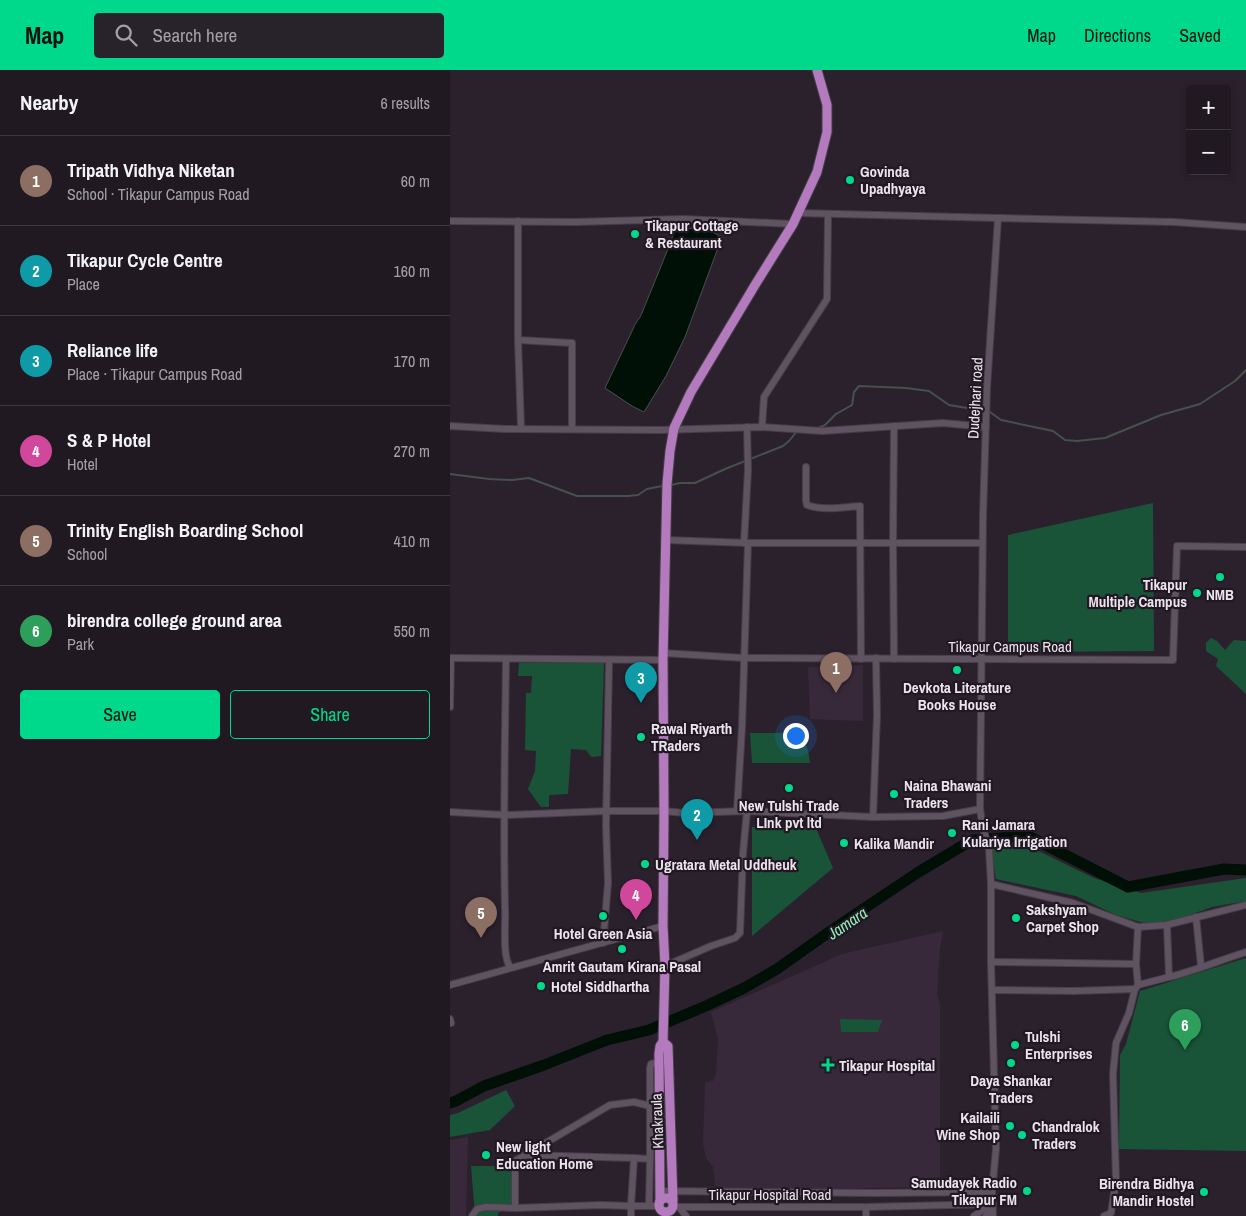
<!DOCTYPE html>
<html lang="en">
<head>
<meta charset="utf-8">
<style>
  body { margin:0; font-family:"Archivo Narrow",sans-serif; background:#28222a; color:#f1f3f6 }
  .controls { position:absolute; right:15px; top:15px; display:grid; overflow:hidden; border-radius:5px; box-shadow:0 2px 8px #0003 }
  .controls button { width:45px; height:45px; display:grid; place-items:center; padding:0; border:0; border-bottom:1px solid #3d3840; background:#201922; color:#f1f3f6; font:25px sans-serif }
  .you { position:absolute; left:345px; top:665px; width:18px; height:18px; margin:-12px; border:4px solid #fff; border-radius:50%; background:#1a73e8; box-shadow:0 0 0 8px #1a73e833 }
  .badge { display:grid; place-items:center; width:32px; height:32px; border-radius:50%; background:#00d98c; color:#fff; font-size:16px; font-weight:700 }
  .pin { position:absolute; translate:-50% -41px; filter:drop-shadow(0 1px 2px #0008) }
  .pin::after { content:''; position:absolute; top:26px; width:18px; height:15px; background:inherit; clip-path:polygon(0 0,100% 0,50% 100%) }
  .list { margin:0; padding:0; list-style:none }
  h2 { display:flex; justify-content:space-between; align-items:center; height:65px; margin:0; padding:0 20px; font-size:21px }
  h2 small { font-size:16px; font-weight:400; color:#a2a0a5 }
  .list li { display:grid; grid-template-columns:32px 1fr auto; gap:15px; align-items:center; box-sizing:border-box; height:90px; padding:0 20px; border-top:1px solid #3d3840 }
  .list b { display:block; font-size:19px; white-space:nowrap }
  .list p { margin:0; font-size:16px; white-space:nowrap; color:#a2a0a5 }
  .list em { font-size:16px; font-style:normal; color:#a2a0a5 }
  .actions { display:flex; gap:10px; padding:15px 20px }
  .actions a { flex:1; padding:11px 0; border:1px solid #00d98c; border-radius:5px; text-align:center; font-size:18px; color:#00d98c }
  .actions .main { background:#00d98c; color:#111 }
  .icon { flex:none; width:28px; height:28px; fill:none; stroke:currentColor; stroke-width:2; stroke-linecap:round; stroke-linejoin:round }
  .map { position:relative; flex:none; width:796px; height:1146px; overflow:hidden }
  header { display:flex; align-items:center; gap:30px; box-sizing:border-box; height:70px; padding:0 25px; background:#00d98c; color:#111 }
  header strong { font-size:24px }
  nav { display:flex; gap:28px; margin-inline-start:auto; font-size:18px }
  .search { width:350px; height:45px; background:#28222a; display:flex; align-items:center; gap:12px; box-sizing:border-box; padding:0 18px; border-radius:5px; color:#a2a0a5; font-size:19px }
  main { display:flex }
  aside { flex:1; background:#201922 }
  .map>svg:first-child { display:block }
</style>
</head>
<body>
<header>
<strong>Map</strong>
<div class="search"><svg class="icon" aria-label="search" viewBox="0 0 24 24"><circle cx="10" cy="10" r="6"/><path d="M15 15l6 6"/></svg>Search here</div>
<nav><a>Map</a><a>Directions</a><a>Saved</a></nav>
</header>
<main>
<aside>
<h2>Nearby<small>6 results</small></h2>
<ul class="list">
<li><span class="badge" style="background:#8d6e63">1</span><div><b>Tripath Vidhya Niketan</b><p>School · Tikapur Campus Road</p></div><em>60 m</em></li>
<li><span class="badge" style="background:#0f9aa8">2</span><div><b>Tikapur Cycle Centre</b><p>Place</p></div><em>160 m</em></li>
<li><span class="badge" style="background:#0f9aa8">3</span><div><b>Reliance life</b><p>Place · Tikapur Campus Road</p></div><em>170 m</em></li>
<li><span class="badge" style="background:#d1479c">4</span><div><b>S &amp; P Hotel</b><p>Hotel</p></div><em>270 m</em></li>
<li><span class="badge" style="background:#8d6e63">5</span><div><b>Trinity English Boarding School</b><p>School</p></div><em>410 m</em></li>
<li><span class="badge" style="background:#2e9e5b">6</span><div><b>birendra college ground area</b><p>Park</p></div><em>550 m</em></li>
</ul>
<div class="actions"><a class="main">Save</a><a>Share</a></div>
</aside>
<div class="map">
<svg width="796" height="1146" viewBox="0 0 796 1146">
  <rect width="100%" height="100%" fill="#2b212d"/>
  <g fill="#372939">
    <polygon points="413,595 413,651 360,649 358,597"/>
    <polygon points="493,861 490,878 487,924 490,934 490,1117 266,1120 263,1097 256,1088 253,1074 255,1012 263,1011 266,1004 268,969 261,942 392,884"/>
    <polygon points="18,1067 16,1146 0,1146 0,1070"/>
  </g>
  <g fill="#195438">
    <polygon points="703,433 704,581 564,582 564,573 558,573 558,465"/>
    <polygon points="761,568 767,571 775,580 784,570 796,571 796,624 766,596 768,589 756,581 756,573"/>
    <polygon points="69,593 154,593 151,686 141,687 136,680 121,679 118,724 99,725 99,737 91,737 78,719 85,701 86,681 75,680 76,623 81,623 82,606 68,606"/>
    <polygon points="300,663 346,663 346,670 354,671 358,680 360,693 302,693"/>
    <polygon points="365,756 383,798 302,866 302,757"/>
    <polygon points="566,770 644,808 691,823 796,808 796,831 762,837 729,849 698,854 666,845 626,826 546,809 541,777"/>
    <polygon points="796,888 796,1081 669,1079 670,985 676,974 690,921"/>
    <polygon points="390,949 432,950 428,962 391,962"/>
    <polygon points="56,1020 65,1036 40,1060 0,1067 0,1045 8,1043"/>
    <polygon points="21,1096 62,1096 62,1135 48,1143 48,1146 25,1146"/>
  </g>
  <path fill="#011007" stroke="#47504c" d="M247,158l13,3 12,6 -37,100 -19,39 -22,36 -12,-6 -27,-18 28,-59c2,-7 7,-10 9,-16 11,-28 23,-55 33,-83z"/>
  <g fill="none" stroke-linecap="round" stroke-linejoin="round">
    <g stroke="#47504c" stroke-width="2">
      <polyline points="540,342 551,350 603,361 615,370 627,371 655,368 711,345 750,334 785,311 796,300"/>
      <polyline points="368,358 375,355 386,344 402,335 404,322 409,316 456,318 479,321 499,335 529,340"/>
      <polyline points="0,404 39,409 62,410 79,408 127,426 178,426 188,425 197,419 212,416"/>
      <polyline points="221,415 230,413 245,413 275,399 333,376 339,371 347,361"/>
    </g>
    <polyline stroke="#011007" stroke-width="11" points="0,1033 6,1031 34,1016 94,995 157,970 199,960 258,935 294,918 327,899 379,862 467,803 522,770 578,766 678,817 774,799 796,800"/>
    <g stroke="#473e49" stroke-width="8">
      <g id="minor">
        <polyline points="348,143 548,148"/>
        <polyline points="0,151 125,152 233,149 343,154"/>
        <polyline points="68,151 68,270 122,273 122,359"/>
        <polyline points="68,270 71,358"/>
        <polyline points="0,356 55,359 210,360 312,357 372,361 493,353 536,357"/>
        <polyline points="312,357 314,327 377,229 378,144"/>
        <path d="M356,397v34l1,4c16,6 37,2 53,1l1,153"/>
        <polyline points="216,470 298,473 532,473"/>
        <polyline points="294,473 298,400 297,357"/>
        <polyline points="213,583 294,588 723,590 727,476 796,477"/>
        <polyline points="0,588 213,590"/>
        <path d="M56,589c-1,82 -3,165 -1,248 1,16 -3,48 5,60"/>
        <polyline points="444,589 443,472 444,356"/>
        <polyline points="0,637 1,588"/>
        <polyline points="287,741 292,657 298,473"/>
        <polyline points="297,741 423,747 493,746 530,739"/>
        <polyline points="0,742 55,745 157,741 214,741 234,743 297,741 293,783 290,863 285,868 261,876 215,896"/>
        <polyline points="423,747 427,645 426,588"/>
        <polyline points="541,814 623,833 688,857 716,855 796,835"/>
        <polyline points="746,847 751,896"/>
        <polyline points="153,873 158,813 156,755 159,593"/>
        <polyline points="541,892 686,894"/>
        <path d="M719,907c26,-6 51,-17 77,-25"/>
        <polyline points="0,915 213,856"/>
        <polyline points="688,915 719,907 717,855"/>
        <polyline points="686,918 688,915 686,894 688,857"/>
        <polyline points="542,920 624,921 685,919 679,943 666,973 663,1004 666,1111 661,1143 654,1146"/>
        <polyline points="0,949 1,953"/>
        <polyline points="184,1088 200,1089 199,1136"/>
        <polyline points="200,1089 200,1036"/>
        <polyline points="209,1121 426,1123 542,1122"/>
        <polyline points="223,1137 416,1137 543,1134"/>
        <polyline points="229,1137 236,1146"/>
        <polyline points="65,1138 65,1091 160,1035 184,1032 200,1036 200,998 201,994 209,992"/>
        <polyline points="22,1146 27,1139 36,1137 65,1138 151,1135 181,1136 184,1088 75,1085"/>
        <polyline points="181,1146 181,1136 209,1136"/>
        <polyline points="416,1146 416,1137"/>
        <polyline points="524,1146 542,1134"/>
        <polyline points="536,1146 542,1135"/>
        <polyline points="543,1146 542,1122 546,1079 541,892 541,814 539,778 533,758 530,739 533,446 537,318 548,148 724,152 796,157"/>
      </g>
    </g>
    <g stroke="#473e49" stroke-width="11">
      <g id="major">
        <polyline points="213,972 218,976 223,1131"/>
        <circle cx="216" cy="1135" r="7"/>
        <polyline points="210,1131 209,984 210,976 213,972 215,896 213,856 214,741 213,590 217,414 220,381 224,358 241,322 305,215 343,154 367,102 377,62 377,35 367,0"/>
      </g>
    </g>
    <use href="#minor" stroke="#5f5361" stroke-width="6"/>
    <use href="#major" stroke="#b37bbd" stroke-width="9"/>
  </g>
  <g fill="#00d98c" stroke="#211823" stroke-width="2">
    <circle cx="400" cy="110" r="5"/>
    <circle cx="185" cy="164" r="5"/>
    <circle cx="770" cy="507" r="5"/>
    <circle cx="747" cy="523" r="5"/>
    <circle cx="507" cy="600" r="5"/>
    <circle cx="191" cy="667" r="5"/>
    <circle cx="339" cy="718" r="5"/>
    <circle cx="444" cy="724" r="5"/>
    <circle cx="502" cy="763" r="5"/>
    <circle cx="394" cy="773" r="5"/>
    <circle cx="195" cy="794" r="5"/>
    <circle cx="153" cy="846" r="5"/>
    <circle cx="566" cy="848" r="5"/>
    <circle cx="172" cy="879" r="5"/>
    <circle cx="91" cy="916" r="5"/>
    <circle cx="565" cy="975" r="5"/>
    <circle cx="561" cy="993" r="5"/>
    <path d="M375.5 987.5h5v5h5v5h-5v5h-5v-5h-5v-5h5z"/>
    <circle cx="560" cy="1056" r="5"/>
    <circle cx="572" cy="1065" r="5"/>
    <circle cx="36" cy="1085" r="5"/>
    <circle cx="577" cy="1121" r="5"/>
    <circle cx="754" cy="1122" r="5"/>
  </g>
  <g text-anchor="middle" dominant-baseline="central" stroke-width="4.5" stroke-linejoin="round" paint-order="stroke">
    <g font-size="15" font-weight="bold" fill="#ebe4ec" stroke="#211823" text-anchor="start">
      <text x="410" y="101">Govinda<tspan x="410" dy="17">Upadhyaya</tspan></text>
      <text x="195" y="155">Tikapur Cottage<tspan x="195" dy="17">&amp; Restaurant</tspan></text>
      <text x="737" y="514" text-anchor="end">Tikapur<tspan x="737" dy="17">Multiple Campus</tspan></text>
      <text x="770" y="524" text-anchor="middle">NMB</text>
      <text x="507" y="617" text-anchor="middle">Devkota Literature<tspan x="507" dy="17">Books House</tspan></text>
      <text x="201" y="658">Rawal Riyarth<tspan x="201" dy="17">TRaders</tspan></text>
      <text x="454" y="715">Naina Bhawani<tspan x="454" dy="17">Traders</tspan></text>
      <text x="339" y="735" text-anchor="middle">New Tulshi Trade<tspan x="339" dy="17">LInk pvt ltd</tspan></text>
      <text x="512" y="754">Rani Jamara<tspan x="512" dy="17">Kulariya Irrigation</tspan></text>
      <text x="404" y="773">Kalika Mandir</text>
      <text x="205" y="794">Ugratara Metal Uddheuk</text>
      <text x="576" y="839">Sakshyam<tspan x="576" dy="17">Carpet Shop</tspan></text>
      <text x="153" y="863" text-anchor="middle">Hotel Green Asia</text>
      <text x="172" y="896" text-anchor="middle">Amrit Gautam Kirana Pasal</text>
      <text x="101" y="916">Hotel Siddhartha</text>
      <text x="575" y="966">Tulshi<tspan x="575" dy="17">Enterprises</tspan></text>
      <text x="389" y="995">Tikapur Hospital</text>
      <text x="561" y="1010" text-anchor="middle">Daya Shankar<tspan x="561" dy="17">Traders</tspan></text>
      <text x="550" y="1047" text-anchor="end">Kailaili<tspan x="550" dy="17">Wine Shop</tspan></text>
      <text x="582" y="1056">Chandralok<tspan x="582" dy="17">Traders</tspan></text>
      <text x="46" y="1076">New light<tspan x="46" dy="17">Education Home</tspan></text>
      <text x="567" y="1112" text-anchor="end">Samudayek Radio<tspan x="567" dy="17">Tikapur FM</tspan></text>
      <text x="744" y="1113" text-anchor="end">Birendra Bidhya<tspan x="744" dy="17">Mandir Hostel</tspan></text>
    </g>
    <g font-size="15" fill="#ebe4ec" stroke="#211823">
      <text transform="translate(525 328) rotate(-87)">Dudejhari road</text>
      <text x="560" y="576">Tikapur Campus Road</text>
      <text transform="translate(207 1051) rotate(-92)">Khakraula</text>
      <text x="320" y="1124">Tikapur Hospital Road</text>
    </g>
    <g font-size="16" font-style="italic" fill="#95f0be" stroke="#211823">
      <text transform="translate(397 853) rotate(-34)">Jamara</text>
    </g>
  </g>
</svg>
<div class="controls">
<button>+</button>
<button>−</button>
</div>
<div class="you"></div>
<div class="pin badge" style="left:386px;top:623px;background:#8d6e63">1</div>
<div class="pin badge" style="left:247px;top:770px;background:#0f9aa8">2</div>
<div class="pin badge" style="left:191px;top:633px;background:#0f9aa8">3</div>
<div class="pin badge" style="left:186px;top:850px;background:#d1479c">4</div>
<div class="pin badge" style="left:31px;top:868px;background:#8d6e63">5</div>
<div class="pin badge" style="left:735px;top:980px;background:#2e9e5b">6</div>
</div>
</main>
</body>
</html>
